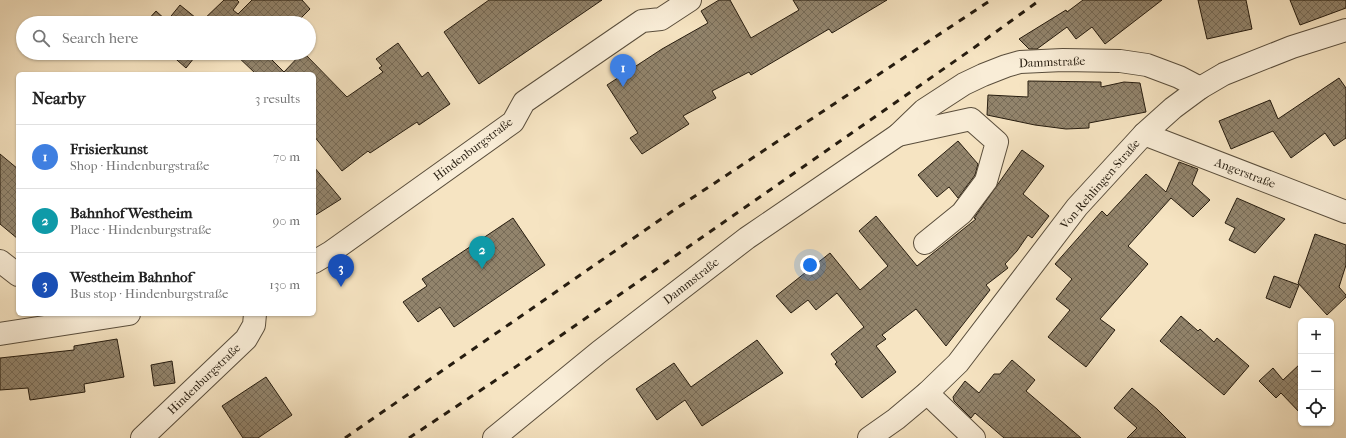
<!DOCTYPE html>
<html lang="en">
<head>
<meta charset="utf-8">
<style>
  body { margin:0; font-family:"IM FELL French Canon",serif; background:#f6f6f6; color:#222 }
  .controls { position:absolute; right:12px; bottom:12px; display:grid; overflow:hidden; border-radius:6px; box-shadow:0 1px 3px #0004 }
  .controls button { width:36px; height:36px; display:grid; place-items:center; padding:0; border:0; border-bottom:1px solid #e0e0e0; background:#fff; color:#222; font:20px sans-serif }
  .you { position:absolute; left:810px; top:265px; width:14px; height:14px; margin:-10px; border:3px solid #fff; border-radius:50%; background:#1a73e8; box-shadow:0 0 0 6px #1a73e833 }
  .badge { display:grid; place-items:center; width:26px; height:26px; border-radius:50%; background:#8f2418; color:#fff; font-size:13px; font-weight:700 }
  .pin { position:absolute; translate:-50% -33px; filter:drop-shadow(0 1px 2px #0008) }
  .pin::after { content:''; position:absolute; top:21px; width:14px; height:12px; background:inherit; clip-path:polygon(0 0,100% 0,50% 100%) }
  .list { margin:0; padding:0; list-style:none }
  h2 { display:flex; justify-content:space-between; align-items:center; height:52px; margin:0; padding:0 16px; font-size:17px }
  h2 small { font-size:13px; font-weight:400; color:#767676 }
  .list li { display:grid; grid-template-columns:26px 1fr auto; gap:12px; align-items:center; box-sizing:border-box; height:64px; padding:0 16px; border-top:1px solid #e0e0e0 }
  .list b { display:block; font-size:15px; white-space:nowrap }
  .list p { margin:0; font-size:13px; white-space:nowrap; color:#767676 }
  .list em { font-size:13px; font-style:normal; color:#767676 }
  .icon { flex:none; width:22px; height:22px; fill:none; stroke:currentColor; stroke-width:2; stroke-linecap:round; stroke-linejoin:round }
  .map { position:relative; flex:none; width:1346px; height:438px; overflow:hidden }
  .search { position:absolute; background:#fff; box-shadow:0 1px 3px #0004; left:16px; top:16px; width:300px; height:44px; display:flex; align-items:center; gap:10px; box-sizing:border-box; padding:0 14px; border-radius:22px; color:#767676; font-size:15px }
  .panel { position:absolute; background:#fff; box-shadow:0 1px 3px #0004; left:16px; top:72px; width:300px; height:244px; border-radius:6px }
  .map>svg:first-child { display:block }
</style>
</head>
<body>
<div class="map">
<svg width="1346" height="438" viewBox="0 0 1346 438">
  <defs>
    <pattern id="building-cross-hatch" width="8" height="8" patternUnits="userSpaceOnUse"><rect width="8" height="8" fill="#92846c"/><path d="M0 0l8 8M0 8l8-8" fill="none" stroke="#776b57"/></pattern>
  </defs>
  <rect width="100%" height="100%" fill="#f6e4c2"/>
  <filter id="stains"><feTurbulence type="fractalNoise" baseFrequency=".005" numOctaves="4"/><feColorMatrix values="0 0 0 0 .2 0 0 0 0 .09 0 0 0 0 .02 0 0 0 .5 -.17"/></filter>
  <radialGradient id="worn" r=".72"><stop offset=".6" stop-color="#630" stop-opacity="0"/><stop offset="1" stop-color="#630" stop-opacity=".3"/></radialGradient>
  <g fill="url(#building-cross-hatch)" stroke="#261c0f">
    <polygon points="224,0 237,0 239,2 233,10 238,14 252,0 302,0 310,9 296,23 145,23 156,11 167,21 180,5 201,22"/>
    <polygon points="489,0 602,0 479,84 444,32"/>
    <polygon points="719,0 730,0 751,38 799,10 793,0 887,0 832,33 829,29 751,75 749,72 712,91 716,98 683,116 689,124 642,154 630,138 638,133 607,85 662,49 708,23 701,11"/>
    <polygon points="1083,0 1162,0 1105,44 1092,27 1076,39 1067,27 1037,49 1029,49 1019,39 1066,10 1067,12"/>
    <polygon points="1198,0 1246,0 1252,29 1207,39"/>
    <polygon points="1290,0 1346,0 1346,8 1300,25"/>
    <polygon points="398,43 422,77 428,72 450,104 419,125 417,122 370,153 368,151 342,171 314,136 314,74 256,74 234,53 265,53 284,72 302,53 304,53 347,97 383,72 379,68 382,66 376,59"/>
    <polygon points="169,53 198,53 186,68"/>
    <polygon points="1339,78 1346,88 1346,138 1334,146 1325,133 1291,158 1273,131 1231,149 1219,121 1270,100 1278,119"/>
    <polygon points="1028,81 1101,82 1101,87 1124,82 1140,83 1146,112 1089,123 1089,128 1066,129 1035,125 987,115 988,95 1028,97"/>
    <polygon points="958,141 978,164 975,175 958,198 949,187 937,197 918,175"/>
    <polygon points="1022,150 1044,166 1023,194 1049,216 1032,238 1028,235 1017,251 1005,264 1008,268 986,285 990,290 946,346 916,309 882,335 886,339 876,346 896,372 862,398 835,364 837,362 831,354 864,327 837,293 816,310 808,300 791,313 776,296 830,253 860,290 888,266 859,231 876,216 917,266 976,219 974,218"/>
    <polygon points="0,154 18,169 18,239 0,224"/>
    <polygon points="1179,162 1198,169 1192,184 1210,200 1193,217 1171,198 1128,246 1148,264 1100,319 1115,330 1086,367 1048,337 1070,310 1056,299 1072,279 1055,264 1102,211 1107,216 1146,174 1166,192"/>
    <polygon points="314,167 341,199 314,216"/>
    <polygon points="1237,198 1285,219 1255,253 1229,240 1235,228 1225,223"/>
    <polygon points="513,218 545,265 454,327 440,307 418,322 403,302 427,286 422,279"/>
    <polygon points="1315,234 1346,245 1346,265 1339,287 1346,295 1346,297 1327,315 1298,283"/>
    <polygon points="1274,276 1299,285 1290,308 1266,298"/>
    <polygon points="1181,316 1198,331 1200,329 1214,342 1217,338 1249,366 1224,395 1160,341"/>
    <polygon points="117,339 124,377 84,384 85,392 30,400 28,388 0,390 0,358 74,350 74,346"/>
    <polygon points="757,340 783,373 702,426 685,400 657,420 636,389 674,363 691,387"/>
    <polygon points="1012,360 1035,380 1026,391 1081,438 1004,438 975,413 971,418 954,401 953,397 965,381 979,393 994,374 1000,374"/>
    <polygon points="172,361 175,383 154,386 151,365"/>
    <polygon points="1301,363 1301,414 1281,393 1276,398 1259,381 1273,368 1283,380"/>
    <polygon points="266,377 292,415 258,438 243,438 222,406"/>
    <polygon points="1132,388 1157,409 1186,438 1127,438 1137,428 1114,408"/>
  </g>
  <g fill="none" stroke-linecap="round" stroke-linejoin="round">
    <g stroke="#5a4e3c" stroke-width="24">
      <g id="minor">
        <polyline points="1144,134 1346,212"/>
        <polyline points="898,135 971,119 997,142 986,181 962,213 925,243"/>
        <polyline points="0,261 18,275"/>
        <polyline points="314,262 331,252 513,122 524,102 642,21 661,19 690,0"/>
        <polyline points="0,334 129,314"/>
        <polyline points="927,393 974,438"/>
        <polyline points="142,438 246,339 254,325 255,314"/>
        <polyline points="494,438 599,352 747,238 898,135 924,110 964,84 983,75 1006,66 1020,62 1063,60 1120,61 1147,65 1179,77 1200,88"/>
        <polyline points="869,438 896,419 927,393 958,363 1077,207 1144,134 1173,108 1200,88 1224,74 1292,47 1346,30"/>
      </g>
    </g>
    <use href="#minor" stroke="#f9edd7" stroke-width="22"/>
    <g stroke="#261c0f" stroke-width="3" stroke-dasharray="7 7" stroke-linecap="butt">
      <polyline points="345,438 677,208 991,0"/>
      <polyline points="409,438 514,368 704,236 975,47 1040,0"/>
    </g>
  </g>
  <g text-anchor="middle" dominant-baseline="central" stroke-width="3" stroke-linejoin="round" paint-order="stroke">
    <g font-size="12" fill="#261c0f" stroke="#f9edd7">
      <text transform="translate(1052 62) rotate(-2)">Dammstraße</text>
      <text transform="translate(473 149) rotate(-37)">Hindenburgstraße</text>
      <text transform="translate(1245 173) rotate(21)">Angerstraße</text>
      <text transform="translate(1100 184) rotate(-49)">Von-Rehlingen-Straße</text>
      <text transform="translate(691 281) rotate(-38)">Dammstraße</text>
      <text transform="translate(204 379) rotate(-44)">Hindenburgstraße</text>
    </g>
  </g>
  <rect width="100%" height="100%" filter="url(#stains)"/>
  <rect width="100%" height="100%" fill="url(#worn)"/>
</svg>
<div class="controls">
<button>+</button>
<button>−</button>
<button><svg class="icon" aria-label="locate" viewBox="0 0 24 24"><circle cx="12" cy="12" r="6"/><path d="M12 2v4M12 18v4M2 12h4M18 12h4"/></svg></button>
</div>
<div class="you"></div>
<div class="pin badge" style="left:623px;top:87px;background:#3f7fe0">1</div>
<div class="pin badge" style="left:482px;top:269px;background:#0f9aa8">2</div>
<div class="pin badge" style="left:341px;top:287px;background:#1a4fb4">3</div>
<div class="search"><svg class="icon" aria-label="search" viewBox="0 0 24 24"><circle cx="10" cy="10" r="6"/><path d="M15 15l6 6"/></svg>Search here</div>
<section class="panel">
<h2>Nearby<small>3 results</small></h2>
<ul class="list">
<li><span class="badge" style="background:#3f7fe0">1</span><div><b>Frisierkunst</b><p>Shop · Hindenburgstraße</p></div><em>70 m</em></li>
<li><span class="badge" style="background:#0f9aa8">2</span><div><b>Bahnhof Westheim</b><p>Place · Hindenburgstraße</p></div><em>90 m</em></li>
<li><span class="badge" style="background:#1a4fb4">3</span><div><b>Westheim Bahnhof</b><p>Bus stop · Hindenburgstraße</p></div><em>130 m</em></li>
</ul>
</section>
</div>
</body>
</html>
